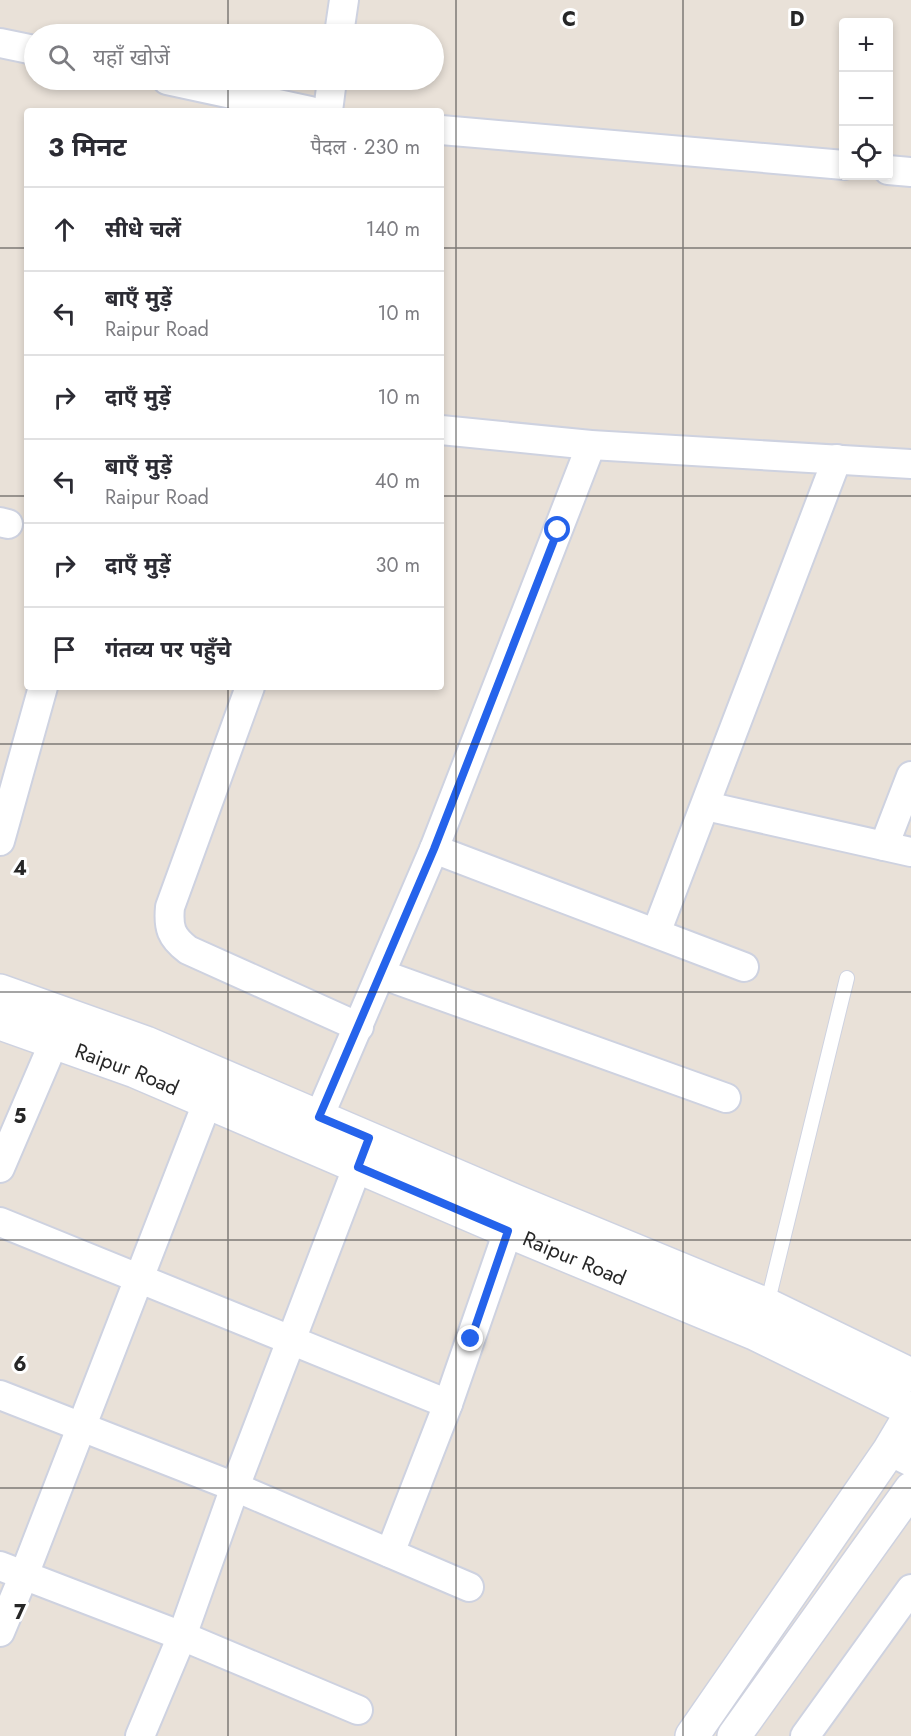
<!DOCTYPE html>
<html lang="hi">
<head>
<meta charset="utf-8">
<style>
  body { margin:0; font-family:Jost,"Noto Sans Devanagari",sans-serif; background:#f7f7f7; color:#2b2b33 }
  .controls { position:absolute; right:18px; top:18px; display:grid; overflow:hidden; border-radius:6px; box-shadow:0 3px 9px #0003 }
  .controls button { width:54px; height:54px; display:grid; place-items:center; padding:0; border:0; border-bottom:2px solid #e1e1e2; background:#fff; color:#2b2b33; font:30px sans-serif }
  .stop { position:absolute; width:18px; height:18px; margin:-14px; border:4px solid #2563eb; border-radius:50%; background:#fff }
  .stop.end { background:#2563eb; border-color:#fff; box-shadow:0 2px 6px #0008 }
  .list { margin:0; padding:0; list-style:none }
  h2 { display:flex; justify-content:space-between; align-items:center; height:78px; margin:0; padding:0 24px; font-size:26px }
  h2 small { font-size:20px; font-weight:400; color:#7c7c81 }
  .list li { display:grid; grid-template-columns:39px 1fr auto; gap:18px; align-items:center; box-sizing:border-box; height:84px; padding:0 24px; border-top:2px solid #e1e1e2 }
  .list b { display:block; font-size:22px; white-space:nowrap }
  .list p { margin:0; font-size:20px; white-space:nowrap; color:#7c7c81 }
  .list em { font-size:20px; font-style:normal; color:#7c7c81 }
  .icon { flex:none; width:33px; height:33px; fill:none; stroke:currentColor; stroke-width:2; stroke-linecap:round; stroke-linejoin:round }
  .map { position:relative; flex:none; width:911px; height:1736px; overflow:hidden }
  .search { position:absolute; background:#fff; box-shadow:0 3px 9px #0003; left:24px; top:24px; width:420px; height:66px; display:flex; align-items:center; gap:15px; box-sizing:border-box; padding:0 21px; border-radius:33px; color:#7c7c81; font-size:22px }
  .panel { position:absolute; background:#fff; box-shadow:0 3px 9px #0003; left:24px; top:108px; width:420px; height:582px; border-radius:6px }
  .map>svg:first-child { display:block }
</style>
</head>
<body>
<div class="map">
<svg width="911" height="1736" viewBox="0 0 911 1736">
  <rect width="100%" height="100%" fill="#e9e1d8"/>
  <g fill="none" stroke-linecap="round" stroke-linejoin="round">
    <g stroke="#ced2e0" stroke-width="16">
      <polyline id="service" points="767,1305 847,978"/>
    </g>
    <g stroke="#ced2e0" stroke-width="32">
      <g id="minor">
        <polyline points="339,34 344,0"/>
        <polyline points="0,43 34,50"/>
        <polyline points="167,80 310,111"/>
        <polyline points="328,111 332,80"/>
        <polyline points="441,130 844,165"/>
        <polyline points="888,170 911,172"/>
        <polyline points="441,430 591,445 911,464"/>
        <polyline points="0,522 8,524"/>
        <path d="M250,687l-80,220c-2,21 1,30 18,43l171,77"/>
        <polyline points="706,806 911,852"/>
        <polyline points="0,841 43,687"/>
        <polyline points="884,846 911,776"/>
        <polyline points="434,849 744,967"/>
        <polyline points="656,933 837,459"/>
        <polyline points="381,974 726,1098"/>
        <polyline points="310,1138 434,849 591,445"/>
        <polyline points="0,1168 63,1021"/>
        <polyline points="0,1222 448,1404"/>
        <polyline points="0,1395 235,1487 469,1587"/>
        <polyline points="889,1451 911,1462"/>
        <polyline points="390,1553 448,1404 508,1231"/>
        <polyline points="0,1566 182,1636 358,1710"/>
        <polyline points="0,1632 24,1575 207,1103"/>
        <polyline points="140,1736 182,1636 235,1487 365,1147"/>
        <polyline points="805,1736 911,1589"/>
      </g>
    </g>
    <g stroke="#ced2e0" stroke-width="36">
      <g id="secondary">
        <polyline points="0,991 146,1043 517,1202 767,1305 911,1375"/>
        <path id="s1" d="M0,1023l135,48 373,160 246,102 157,77"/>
        <polyline points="692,1736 889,1451 911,1414"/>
        <polyline points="734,1736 911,1489"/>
      </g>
    </g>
    <use href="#service" stroke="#fff" stroke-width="14"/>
    <use href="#minor" stroke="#fff" stroke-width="28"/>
    <use href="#secondary" stroke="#fff" stroke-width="33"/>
  </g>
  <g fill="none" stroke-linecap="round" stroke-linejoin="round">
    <polyline stroke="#2563eb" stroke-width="8" points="471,1339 508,1231 358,1167 369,1138 319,1117 434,849 558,530"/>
  </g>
  <path fill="none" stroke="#272727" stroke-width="1.5" stroke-opacity="0.55" d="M228,0v34M456,0v1736M683,0v1736M228,80v31M0,248h27M441,248h470M0,496h27M441,496h470M228,687v1049M0,744h911M0,992h911M0,1240h911M0,1488h911"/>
  <g text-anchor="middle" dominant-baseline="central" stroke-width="6" stroke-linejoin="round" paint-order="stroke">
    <g font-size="21" fill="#272727" stroke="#fff">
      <text stroke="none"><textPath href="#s1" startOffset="135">Raipur Road</textPath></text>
      <text stroke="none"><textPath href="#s1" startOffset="621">Raipur Road</textPath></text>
    </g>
  </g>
  <g font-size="20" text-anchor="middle" font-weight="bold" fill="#272727" stroke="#fff" stroke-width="6" stroke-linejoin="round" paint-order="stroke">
    <text x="569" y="26">C</text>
    <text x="797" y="26">D</text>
    <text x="20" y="875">4</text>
    <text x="20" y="1123">5</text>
    <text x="20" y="1371">6</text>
    <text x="20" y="1619">7</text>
  </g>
</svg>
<div class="controls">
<button>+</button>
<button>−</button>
<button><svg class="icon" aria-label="locate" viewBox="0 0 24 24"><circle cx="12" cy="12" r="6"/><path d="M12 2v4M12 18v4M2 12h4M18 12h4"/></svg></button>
</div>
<div class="stop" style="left:558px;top:530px"></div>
<div class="stop end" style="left:471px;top:1339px"></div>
<div class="search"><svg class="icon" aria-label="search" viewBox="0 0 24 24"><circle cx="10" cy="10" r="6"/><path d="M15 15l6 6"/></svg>यहाँ खोजें</div>
<section class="panel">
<h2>3 मिनट<small>पैदल · 230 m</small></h2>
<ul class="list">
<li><svg class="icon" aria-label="ahead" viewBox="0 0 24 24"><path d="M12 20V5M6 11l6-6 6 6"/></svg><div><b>सीधे चलें</b></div><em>140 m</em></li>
<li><svg class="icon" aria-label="left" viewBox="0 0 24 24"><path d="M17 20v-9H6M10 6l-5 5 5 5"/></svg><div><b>बाएँ मुड़ें</b><p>Raipur Road</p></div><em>10 m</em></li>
<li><svg class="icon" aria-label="right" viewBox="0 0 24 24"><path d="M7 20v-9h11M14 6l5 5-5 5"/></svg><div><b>दाएँ मुड़ें</b></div><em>10 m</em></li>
<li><svg class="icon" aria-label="left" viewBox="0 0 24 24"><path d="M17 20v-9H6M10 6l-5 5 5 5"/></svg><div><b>बाएँ मुड़ें</b><p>Raipur Road</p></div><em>40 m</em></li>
<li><svg class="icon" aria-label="right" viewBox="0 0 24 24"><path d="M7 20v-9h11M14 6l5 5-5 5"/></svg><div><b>दाएँ मुड़ें</b></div><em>30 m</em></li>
<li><svg class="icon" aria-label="arrive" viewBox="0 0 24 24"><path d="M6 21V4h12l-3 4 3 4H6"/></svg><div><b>गंतव्य पर पहुँचे</b></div></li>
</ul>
</section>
</div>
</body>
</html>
